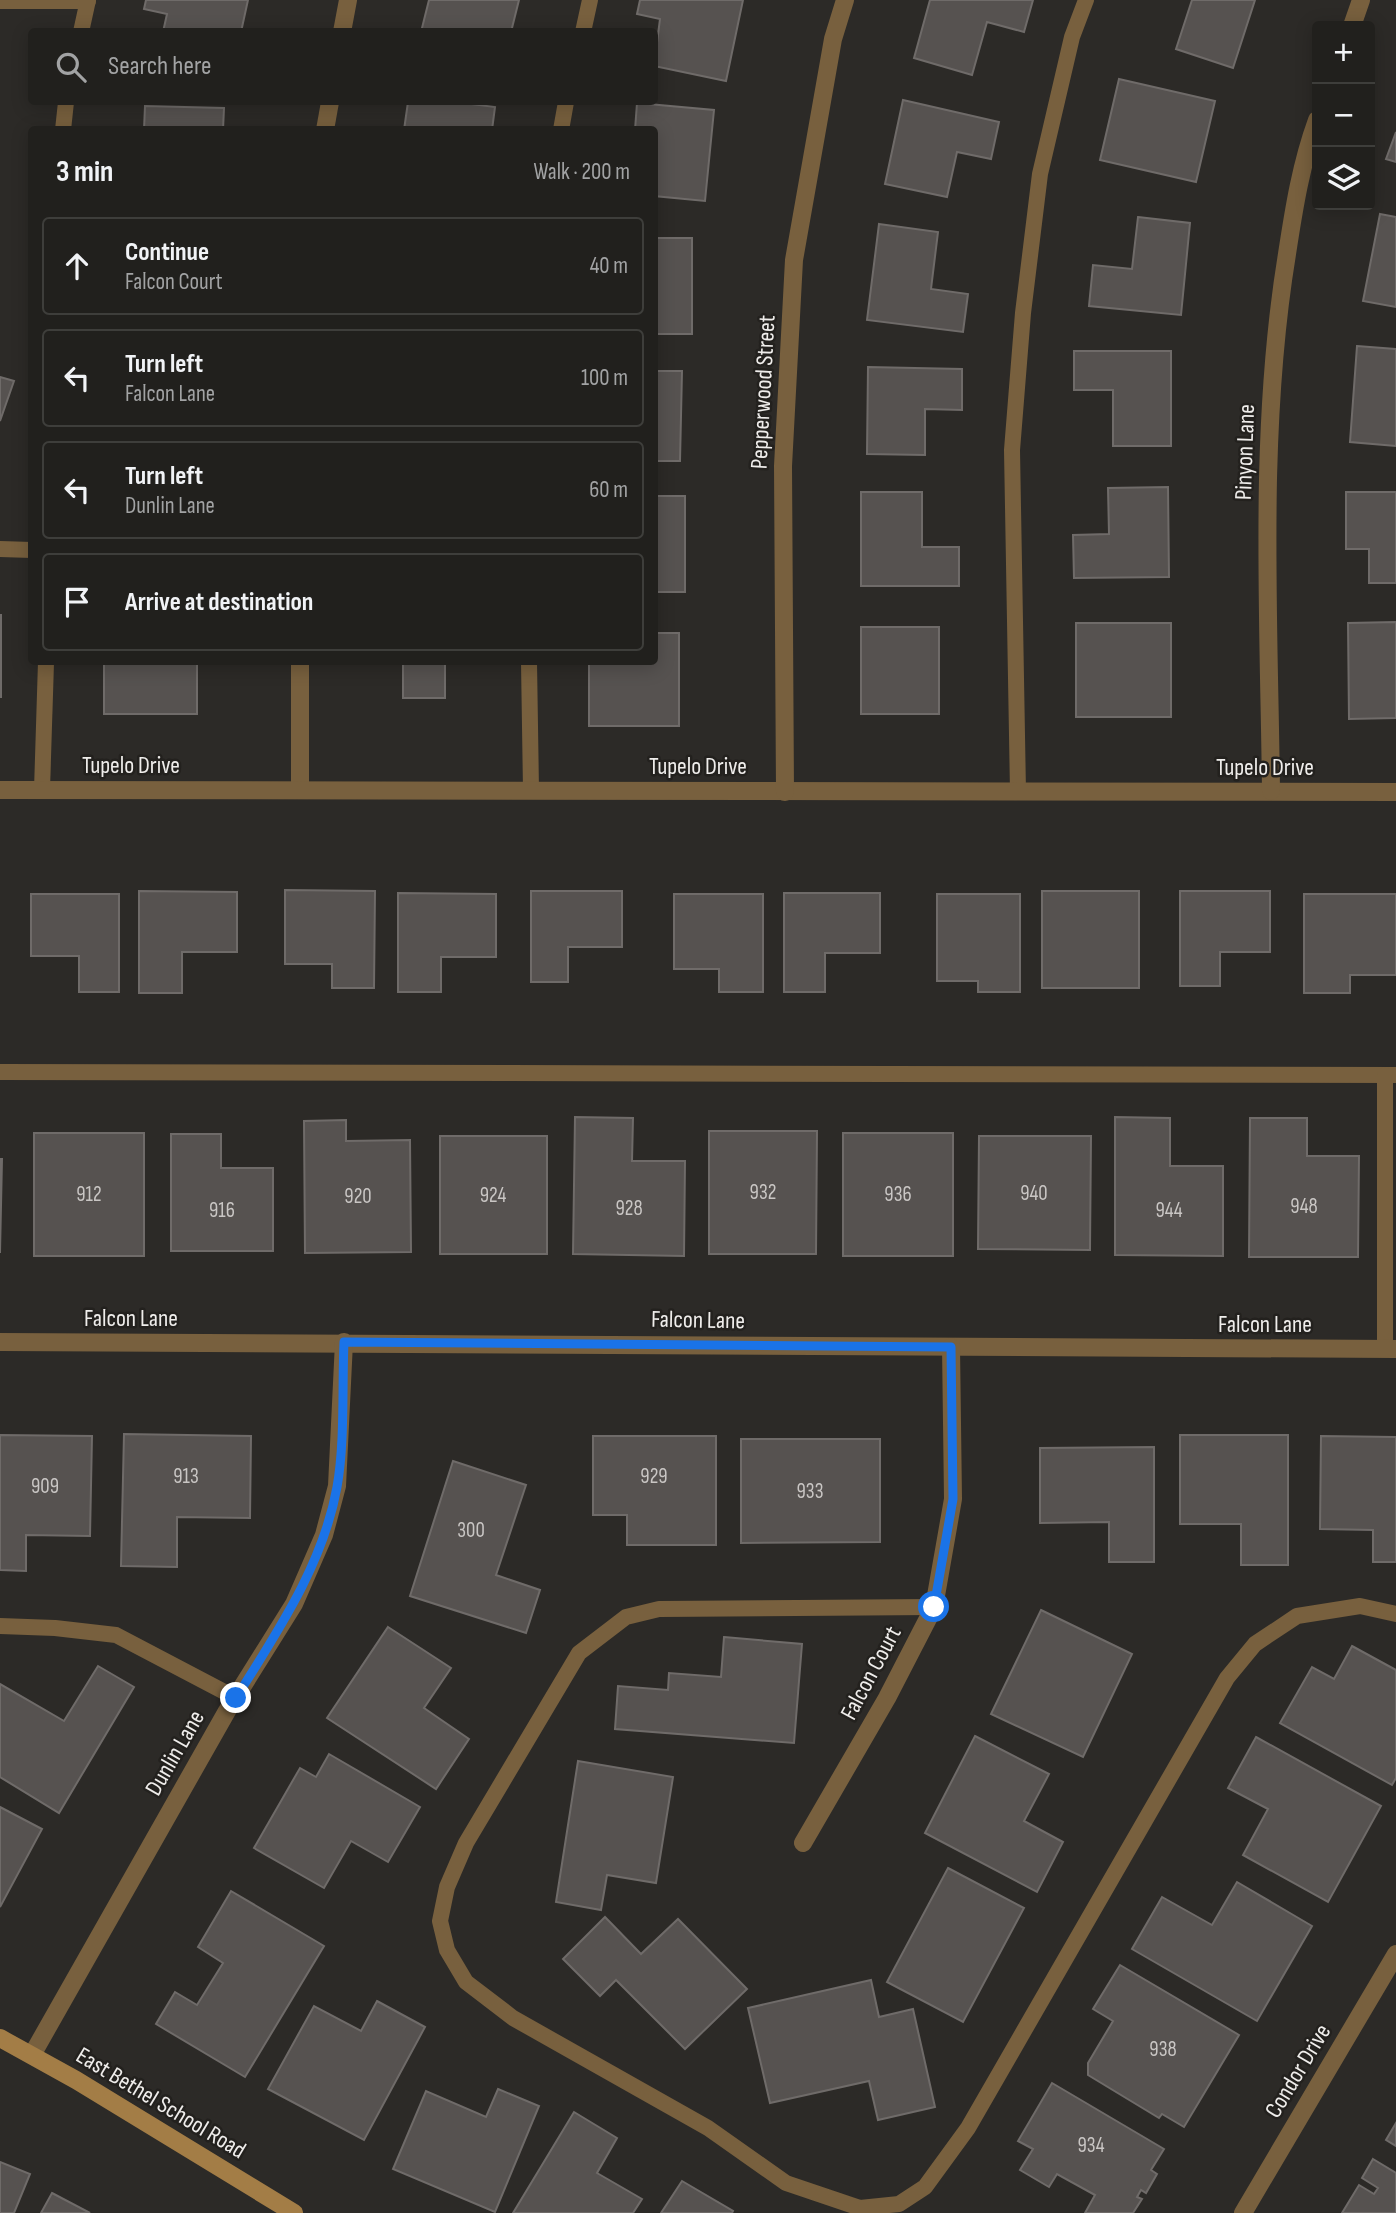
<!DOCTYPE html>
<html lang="en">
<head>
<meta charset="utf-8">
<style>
  body { margin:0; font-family:"Sofia Sans Condensed",sans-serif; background:#292826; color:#f1f3f6 }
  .controls { position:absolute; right:21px; top:21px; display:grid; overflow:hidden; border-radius:7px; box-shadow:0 4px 18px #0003 }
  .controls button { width:63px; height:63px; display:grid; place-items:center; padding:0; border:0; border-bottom:2px solid #3e3e3b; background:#21201d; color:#f1f3f6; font:35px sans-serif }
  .stop { position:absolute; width:21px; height:21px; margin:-16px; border:5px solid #1a73e8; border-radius:50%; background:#fff }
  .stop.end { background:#1a73e8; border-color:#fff; box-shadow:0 2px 7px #0008 }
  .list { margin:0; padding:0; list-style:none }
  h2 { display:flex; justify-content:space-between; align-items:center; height:91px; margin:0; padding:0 28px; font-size:30px }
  h2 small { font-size:23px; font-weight:400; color:#a2a3a4 }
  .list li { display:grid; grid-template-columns:46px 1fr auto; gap:21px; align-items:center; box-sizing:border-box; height:98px; margin:0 14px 14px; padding:0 14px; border:2px solid #3e3e3b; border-radius:7px }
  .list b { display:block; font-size:26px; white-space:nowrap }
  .list p { margin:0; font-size:23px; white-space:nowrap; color:#a2a3a4 }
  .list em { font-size:23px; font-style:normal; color:#a2a3a4 }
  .icon { flex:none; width:38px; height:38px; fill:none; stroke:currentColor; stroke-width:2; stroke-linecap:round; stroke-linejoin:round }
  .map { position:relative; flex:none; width:1396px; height:2213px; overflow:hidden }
  .search { position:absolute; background:#21201d; box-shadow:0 4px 18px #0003; left:28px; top:28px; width:630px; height:77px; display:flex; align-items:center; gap:18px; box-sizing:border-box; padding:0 24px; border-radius:7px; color:#a2a3a4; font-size:26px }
  .panel { position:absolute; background:#21201d; box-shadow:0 4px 18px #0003; left:28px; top:126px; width:630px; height:539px; border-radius:7px }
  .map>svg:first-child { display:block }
</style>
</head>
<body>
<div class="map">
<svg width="1396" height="2213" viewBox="0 0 1396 2213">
  <rect width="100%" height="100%" fill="#2c2a27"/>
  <g fill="#565250" stroke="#6f6b69" stroke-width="2">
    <polygon points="146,0 248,0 241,32 163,32 167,14 144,9"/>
    <polygon points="429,0 519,0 511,32 421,32"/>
    <polygon points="640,0 743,0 726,81 654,66 660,19 637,14"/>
    <polygon points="930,0 1033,0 1024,32 987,22 972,75 914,58"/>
    <polygon points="1192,0 1255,0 1233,68 1176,49"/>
    <polygon points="1119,79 1215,101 1196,182 1100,160"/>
    <polygon points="903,100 999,122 991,159 957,152 947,197 885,184"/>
    <polygon points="408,102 456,102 495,107 492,130 404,130"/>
    <polygon points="637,103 714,110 705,201 654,196 654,130 635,130"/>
    <polygon points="145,106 224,108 223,130 144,130"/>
    <polygon points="1396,132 1396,162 1386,159"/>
    <polygon points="1380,214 1396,217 1396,307 1363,301"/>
    <polygon points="1138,217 1190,223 1181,315 1089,306 1093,265 1132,269"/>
    <polygon points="879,224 938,232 931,289 968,294 963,332 867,320"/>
    <rect x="654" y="238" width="38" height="96"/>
    <polygon points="1357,346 1396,349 1396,446 1350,442"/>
    <polygon points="1074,351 1171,351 1171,446 1113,446 1113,390 1074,390"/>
    <polygon points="868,367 962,369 962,410 925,409 925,455 867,454"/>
    <polygon points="654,371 682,371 680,461 654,461"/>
    <polygon points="0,377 14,381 0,421"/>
    <polygon points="1168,487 1169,577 1074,578 1073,535 1109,534 1108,488"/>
    <polygon points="861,492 922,492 922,547 959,547 959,586 861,586"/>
    <polygon points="1346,492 1396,492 1396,583 1369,583 1369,549 1346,549"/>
    <rect x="654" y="496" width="31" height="96"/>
    <rect x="0" y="615" width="1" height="82"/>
    <polygon points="1396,622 1396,718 1349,719 1348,623"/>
    <rect x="1076" y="623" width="95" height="94"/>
    <rect x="861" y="627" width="78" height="87"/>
    <polygon points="654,633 679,633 679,726 589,726 589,662 654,662"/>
    <rect x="104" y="662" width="93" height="52"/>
    <rect x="403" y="662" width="42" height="36"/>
    <polygon points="285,890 375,891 374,988 332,988 332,964 285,964"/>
    <polygon points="139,891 237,892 237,952 182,952 182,993 139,993"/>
    <polygon points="531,891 622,891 622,947 568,947 568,982 531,982"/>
    <rect x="1042" y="891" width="97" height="97"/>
    <polygon points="1180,891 1270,891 1270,952 1220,952 1220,986 1180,986"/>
    <polygon points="398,893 496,894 496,957 441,957 441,992 398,992"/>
    <polygon points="784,893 880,893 880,953 825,953 825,992 784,992"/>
    <polygon points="31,894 119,894 119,992 79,992 79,956 31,956"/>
    <polygon points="674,894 763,894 763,992 719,992 719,969 674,969"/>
    <polygon points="937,894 1020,894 1020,992 978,992 978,981 937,981"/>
    <polygon points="1304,894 1396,894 1396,975 1350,975 1350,993 1304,993"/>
    <polygon points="575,1117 633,1118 632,1161 685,1161 684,1256 573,1254"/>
    <polygon points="1115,1117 1170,1118 1170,1166 1223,1166 1223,1256 1115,1255"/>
    <polygon points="1250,1118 1307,1118 1307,1156 1359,1156 1358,1257 1249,1257"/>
    <polygon points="346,1120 346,1141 410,1140 411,1252 305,1253 304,1121"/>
    <polygon points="709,1131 817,1131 816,1254 709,1254"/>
    <rect x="34" y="1133" width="110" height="123"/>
    <rect x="843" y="1133" width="110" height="123"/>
    <polygon points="171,1134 221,1134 221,1168 273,1168 273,1251 171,1251"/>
    <rect x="440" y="1136" width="107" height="118"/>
    <polygon points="979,1136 1091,1136 1090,1250 978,1249"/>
    <polygon points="0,1159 2,1159 0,1253"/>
    <polygon points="124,1434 251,1436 250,1518 177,1517 177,1567 121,1566"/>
    <polygon points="0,1435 92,1436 90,1536 26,1535 26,1571 0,1570"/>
    <polygon points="1180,1435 1288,1435 1288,1565 1241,1565 1241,1524 1180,1524"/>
    <polygon points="593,1436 716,1436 716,1545 627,1545 627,1515 593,1515"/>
    <polygon points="1321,1436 1396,1437 1396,1562 1373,1562 1373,1530 1320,1529"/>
    <polygon points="741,1439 880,1439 880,1542 741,1543"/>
    <polygon points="1154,1447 1154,1562 1109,1562 1109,1522 1040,1523 1040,1448"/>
    <polygon points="453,1461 526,1485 496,1575 540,1590 526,1633 410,1596"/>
    <polygon points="1041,1610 1132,1654 1083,1757 991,1714"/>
    <polygon points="388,1627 451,1668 424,1708 469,1739 436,1789 327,1718"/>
    <polygon points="724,1637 802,1644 794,1743 615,1729 618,1686 668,1690 669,1673 721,1677"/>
    <polygon points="1352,1646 1396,1670 1396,1778 1392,1785 1280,1723 1312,1667 1334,1679"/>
    <polygon points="98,1666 134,1687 59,1813 0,1777 0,1684 64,1721"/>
    <polygon points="975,1736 1049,1774 1024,1821 1063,1842 1037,1892 925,1833"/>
    <polygon points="1256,1737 1381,1806 1328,1902 1243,1855 1268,1809 1228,1788"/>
    <polygon points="329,1754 420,1807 388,1862 351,1841 324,1888 254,1848 300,1768 316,1777"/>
    <polygon points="578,1761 673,1777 656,1883 607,1875 601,1910 556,1902"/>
    <polygon points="0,1807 42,1829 0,1907"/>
    <polygon points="948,1868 1024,1908 963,2022 887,1982"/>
    <polygon points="1237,1882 1312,1926 1257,2021 1132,1949 1162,1897 1212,1925"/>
    <polygon points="231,1891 324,1946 245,2077 156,2024 175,1992 197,2005 223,1963 198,1947"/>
    <polygon points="605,1917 641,1954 678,1919 747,1989 685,2049 616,1980 600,1996 563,1959"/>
    <polygon points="1120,1965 1239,2035 1184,2127 1162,2114 1159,2118 1088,2075 1088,2063 1113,2021 1093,2009"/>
    <polygon points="871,1980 879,2017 913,2009 935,2107 878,2120 869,2081 770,2103 748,2008"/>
    <polygon points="377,2001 425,2027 364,2140 268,2089 314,2006 361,2031"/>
    <polygon points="1052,2083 1164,2149 1151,2170 1157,2174 1146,2193 1141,2190 1137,2197 1142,2199 1133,2213 1085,2213 1095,2195 1057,2174 1049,2187 1020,2170 1033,2149 1018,2141"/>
    <polygon points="498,2089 539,2106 495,2212 393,2169 426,2091 486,2117"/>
    <polygon points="574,2112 617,2138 597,2173 642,2199 633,2213 513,2213"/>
    <polygon points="1396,2123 1396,2146 1386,2140"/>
    <polygon points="1373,2159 1396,2173 1396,2213 1342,2213 1359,2185 1374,2194 1378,2188 1362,2178"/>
    <polygon points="0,2162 30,2174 14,2213 0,2213"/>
    <polygon points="682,2181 733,2211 732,2213 661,2213"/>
    <polygon points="52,2193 90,2213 41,2213"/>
  </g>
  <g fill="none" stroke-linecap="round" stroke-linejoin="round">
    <g stroke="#78603e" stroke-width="16">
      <polyline points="0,1 88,1"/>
      <polyline points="81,32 88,0"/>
      <polyline points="583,32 590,0"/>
      <polyline points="63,130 66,102"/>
      <polyline points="561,130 566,102"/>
      <polyline points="0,549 32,550"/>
      <polyline points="529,662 531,790"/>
      <polyline points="42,790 46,662"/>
      <polyline points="1018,792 1012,450 1023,313 1040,174 1072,37 1086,0"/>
      <polyline points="0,1072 1396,1075"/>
      <polyline points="1385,1075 1385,1349"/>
      <polyline points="934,1607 659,1609 626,1617 579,1653 466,1843 447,1887 440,1921 447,1950 466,1982 513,2018 708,2128 786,2183 860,2208 899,2204 925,2187 968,2128 1227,1678 1255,1644 1297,1616 1360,1606 1396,1614"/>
      <polyline points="0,1626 55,1628 116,1635 236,1698"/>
    </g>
    <g stroke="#78603e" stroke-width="18">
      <polyline points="1352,26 1361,0"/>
      <polyline points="342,32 348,0"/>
      <polyline points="325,130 330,102"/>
      <polyline points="300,788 300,662"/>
      <polyline points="0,790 1396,792"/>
      <path d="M1271,791c-2,-178 -13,-360 16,-537 7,-46 14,-90 30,-134"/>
      <polyline points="785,792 783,466 794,260 833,39 845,0"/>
      <polyline points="0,1342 1396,1349"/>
      <polyline points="803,1843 887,1698 934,1607 953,1499 951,1347"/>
      <polyline points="32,2055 227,1711 294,1604 324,1535 337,1486 344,1342"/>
      <polyline points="1243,2213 1396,1954"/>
    </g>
    <polyline stroke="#a37d46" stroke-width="18" points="0,2038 76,2080 294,2213"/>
  </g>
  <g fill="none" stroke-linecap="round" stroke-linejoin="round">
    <path stroke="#1a73e8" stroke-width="9" d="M236,1698c41,-66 87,-133 101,-211 8,-44 5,-100 7,-145l607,5 2,152 -19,108"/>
  </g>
  <g text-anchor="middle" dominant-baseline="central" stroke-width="5" stroke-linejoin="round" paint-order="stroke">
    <g font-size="21" fill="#c9c6c4">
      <text x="763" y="1192">932</text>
      <text x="1034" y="1193">940</text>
      <text x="89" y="1194">912</text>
      <text x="898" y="1194">936</text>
      <text x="493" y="1195">924</text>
      <text x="358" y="1196">920</text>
      <text x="1304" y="1206">948</text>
      <text x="629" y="1208">928</text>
      <text x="222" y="1210">916</text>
      <text x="1169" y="1210">944</text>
      <text x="186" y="1476">913</text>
      <text x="654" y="1476">929</text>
      <text x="45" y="1486">909</text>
      <text x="810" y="1491">933</text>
      <text x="471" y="1530">300</text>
      <text x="1163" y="2049">938</text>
      <text x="1091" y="2145">934</text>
    </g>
    <g font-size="24" fill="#efedeb" stroke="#23211e">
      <text transform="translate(763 392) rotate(-87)">Pepperwood Street</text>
      <text transform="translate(1245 452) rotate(-88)">Pinyon Lane</text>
      <text x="131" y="765">Tupelo Drive</text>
      <text x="698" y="766">Tupelo Drive</text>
      <text x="1265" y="767">Tupelo Drive</text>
      <text x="131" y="1318">Falcon Lane</text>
      <text transform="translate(698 1320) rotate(1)">Falcon Lane</text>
      <text x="1265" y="1324">Falcon Lane</text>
      <text transform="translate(871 1673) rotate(-62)">Falcon Court</text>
      <text transform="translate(175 1753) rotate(-60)">Dunlin Lane</text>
      <text transform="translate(1298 2071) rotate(-59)">Condor Drive</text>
      <text transform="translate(161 2103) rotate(31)">East Bethel School Road</text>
    </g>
  </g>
</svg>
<div class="controls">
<button>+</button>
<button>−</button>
<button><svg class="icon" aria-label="layers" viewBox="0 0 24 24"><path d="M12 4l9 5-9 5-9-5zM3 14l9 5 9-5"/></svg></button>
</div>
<div class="stop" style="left:934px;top:1607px"></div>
<div class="stop end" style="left:236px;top:1698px"></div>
<div class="search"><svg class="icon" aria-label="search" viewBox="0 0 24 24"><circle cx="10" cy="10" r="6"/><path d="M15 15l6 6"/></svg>Search here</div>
<section class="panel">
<h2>3 min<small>Walk · 200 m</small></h2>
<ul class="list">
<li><svg class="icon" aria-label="ahead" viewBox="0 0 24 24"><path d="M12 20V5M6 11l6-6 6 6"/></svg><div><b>Continue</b><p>Falcon Court</p></div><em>40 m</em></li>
<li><svg class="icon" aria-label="left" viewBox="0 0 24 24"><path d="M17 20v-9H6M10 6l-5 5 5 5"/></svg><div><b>Turn left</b><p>Falcon Lane</p></div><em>100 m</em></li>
<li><svg class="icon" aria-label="left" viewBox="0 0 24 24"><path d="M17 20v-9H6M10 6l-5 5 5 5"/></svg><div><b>Turn left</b><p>Dunlin Lane</p></div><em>60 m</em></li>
<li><svg class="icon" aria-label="arrive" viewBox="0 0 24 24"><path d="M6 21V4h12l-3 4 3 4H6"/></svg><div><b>Arrive at destination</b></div></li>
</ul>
</section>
</div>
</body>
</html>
